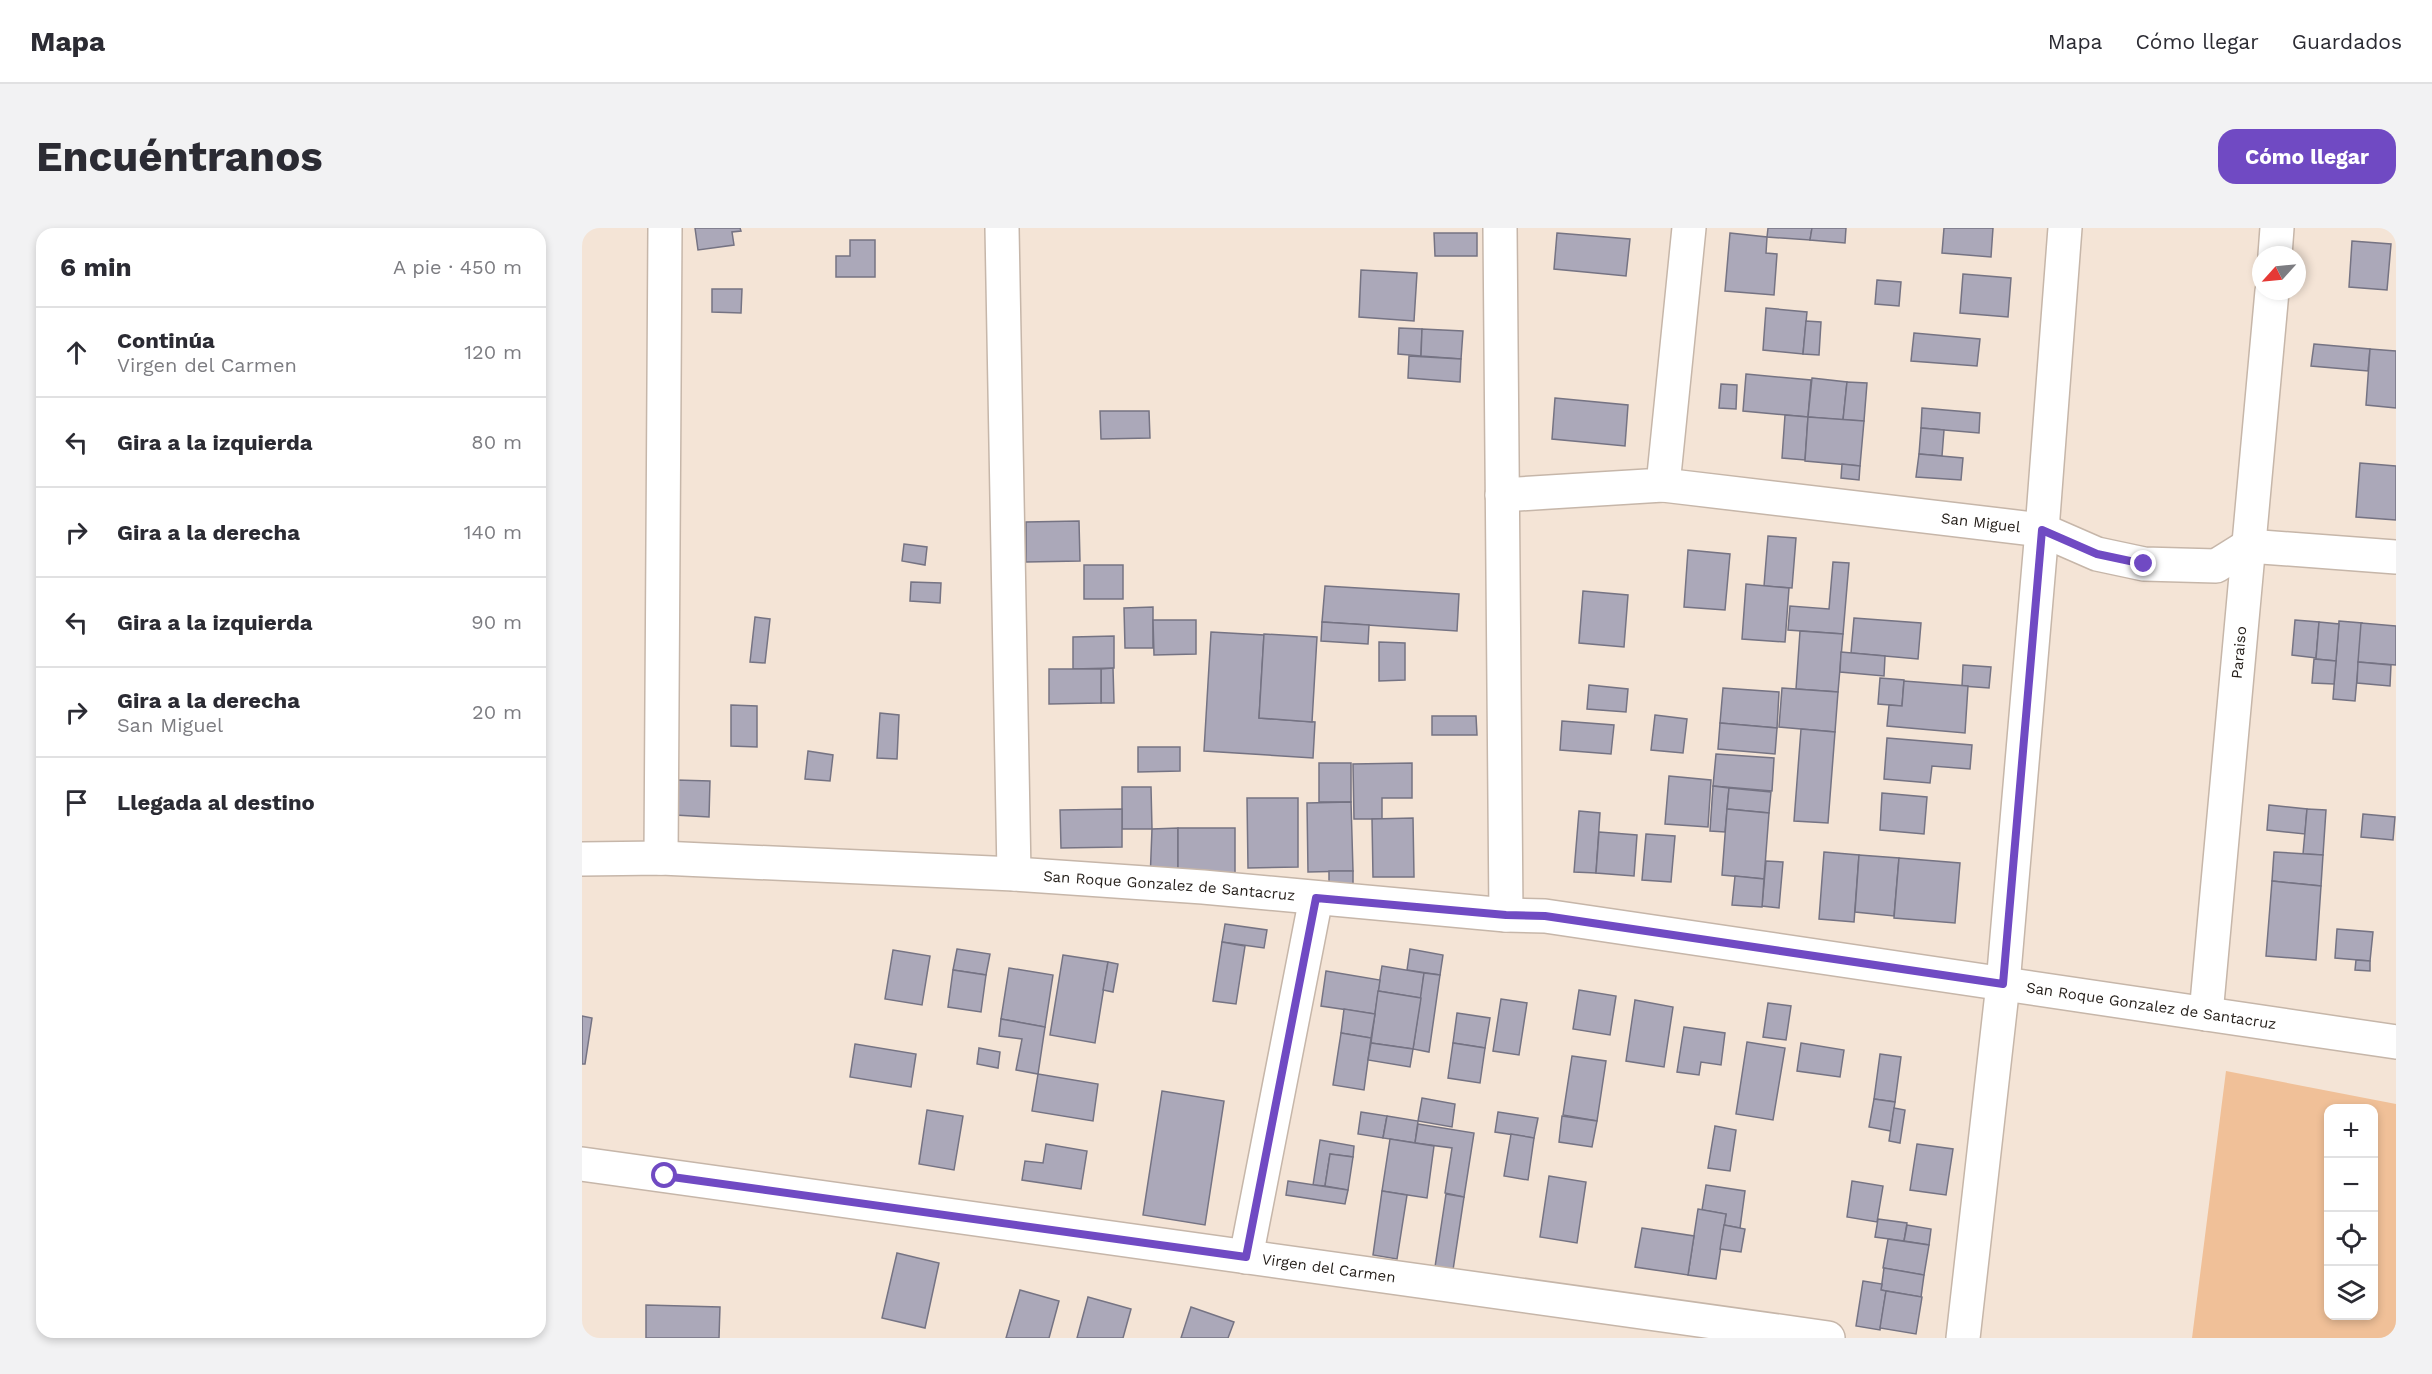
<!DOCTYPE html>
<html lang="es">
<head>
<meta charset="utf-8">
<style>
  body { margin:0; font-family:"Work Sans",sans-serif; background:#f2f2f3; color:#2b2b33 }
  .controls { position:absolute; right:18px; bottom:18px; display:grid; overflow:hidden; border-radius:12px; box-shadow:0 3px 9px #0003 }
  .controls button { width:54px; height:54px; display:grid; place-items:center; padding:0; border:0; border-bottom:2px solid #e1e1e2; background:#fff; color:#2b2b33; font:30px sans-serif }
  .compass { position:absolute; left:1670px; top:18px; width:54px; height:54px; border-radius:50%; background:#fff; box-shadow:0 3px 9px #0003; rotate:243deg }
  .stop { position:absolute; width:18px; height:18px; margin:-14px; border:4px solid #704ac3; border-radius:50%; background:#fff }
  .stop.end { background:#704ac3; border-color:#fff; box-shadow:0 2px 6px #0008 }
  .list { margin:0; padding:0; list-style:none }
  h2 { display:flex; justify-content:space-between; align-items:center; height:78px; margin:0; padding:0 24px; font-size:26px }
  h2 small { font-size:20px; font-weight:400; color:#7c7c81 }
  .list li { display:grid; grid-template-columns:39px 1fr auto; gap:18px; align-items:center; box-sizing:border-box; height:90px; padding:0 24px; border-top:2px solid #e1e1e2 }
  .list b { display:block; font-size:22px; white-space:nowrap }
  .list p { margin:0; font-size:20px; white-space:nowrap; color:#7c7c81 }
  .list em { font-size:20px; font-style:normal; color:#7c7c81 }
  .icon { flex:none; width:33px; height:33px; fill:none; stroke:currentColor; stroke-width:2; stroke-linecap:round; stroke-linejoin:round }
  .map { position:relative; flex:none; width:1814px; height:1110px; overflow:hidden; border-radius:18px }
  header { display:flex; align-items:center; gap:36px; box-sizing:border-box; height:84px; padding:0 30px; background:#fff; border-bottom:2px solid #e1e1e2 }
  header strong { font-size:28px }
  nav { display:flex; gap:33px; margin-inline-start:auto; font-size:21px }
  .intro { display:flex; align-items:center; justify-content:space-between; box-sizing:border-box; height:144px; padding:0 36px }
  h1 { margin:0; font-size:42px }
  .button { padding:15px 27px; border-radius:18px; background:#704ac3; color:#fff; font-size:21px; font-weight:700 }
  main { display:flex; gap:36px; padding:0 36px }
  aside { flex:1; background:#fff; border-radius:18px; box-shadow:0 3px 9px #0003 }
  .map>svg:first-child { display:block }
</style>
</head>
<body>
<header>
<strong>Mapa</strong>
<nav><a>Mapa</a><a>Cómo llegar</a><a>Guardados</a></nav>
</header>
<div class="intro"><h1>Encuéntranos</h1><a class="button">Cómo llegar</a></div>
<main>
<aside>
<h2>6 min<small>A pie · 450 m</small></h2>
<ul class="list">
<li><svg class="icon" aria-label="ahead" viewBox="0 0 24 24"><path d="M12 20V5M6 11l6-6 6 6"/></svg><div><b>Continúa</b><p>Virgen del Carmen</p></div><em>120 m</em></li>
<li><svg class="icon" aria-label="left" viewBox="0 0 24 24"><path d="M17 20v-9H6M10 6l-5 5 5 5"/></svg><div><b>Gira a la izquierda</b></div><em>80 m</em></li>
<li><svg class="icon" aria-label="right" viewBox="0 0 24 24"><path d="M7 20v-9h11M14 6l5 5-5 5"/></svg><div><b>Gira a la derecha</b></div><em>140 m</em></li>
<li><svg class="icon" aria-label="left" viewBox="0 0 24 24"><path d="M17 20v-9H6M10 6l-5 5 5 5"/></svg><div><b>Gira a la izquierda</b></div><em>90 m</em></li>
<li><svg class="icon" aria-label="right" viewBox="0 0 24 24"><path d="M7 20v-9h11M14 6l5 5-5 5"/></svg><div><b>Gira a la derecha</b><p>San Miguel</p></div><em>20 m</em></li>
<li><svg class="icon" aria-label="arrive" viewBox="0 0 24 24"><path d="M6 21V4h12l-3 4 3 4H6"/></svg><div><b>Llegada al destino</b></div></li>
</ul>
</aside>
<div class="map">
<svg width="1814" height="1110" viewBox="0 0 1814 1110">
  <rect width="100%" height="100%" fill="#f4e4d6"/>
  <path fill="#f0c098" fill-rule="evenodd" d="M1644,843l170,33v234h-204zM1746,880h46v208h-46z"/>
  <g fill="#aba8b9" stroke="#757383" stroke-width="1.5">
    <polygon points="113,0 158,0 159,3 150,4 152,17 116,22"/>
    <polygon points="1186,0 1230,0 1228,12 1185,9"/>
    <polygon points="1230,0 1264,0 1263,15 1228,12"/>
    <polygon points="1362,0 1411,0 1409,29 1360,25"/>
    <polygon points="852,5 895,5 895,28 853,28"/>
    <polygon points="975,5 1048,11 1044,48 972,41"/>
    <polygon points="1148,5 1185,9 1184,25 1195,26 1192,67 1143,63"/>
    <polygon points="268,12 293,12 293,49 254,49 254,28 268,28"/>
    <polygon points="1770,13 1809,16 1805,62 1767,59"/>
    <polygon points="779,42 835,45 832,93 777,89"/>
    <polygon points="1381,46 1429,50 1426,89 1378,85"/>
    <polygon points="1295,52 1319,54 1317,78 1293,76"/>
    <polygon points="130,61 160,61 159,85 130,84"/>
    <polygon points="1184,80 1225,84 1221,126 1181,122"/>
    <polygon points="1224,93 1239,94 1237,127 1221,126"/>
    <polygon points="817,100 840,101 839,128 816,126"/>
    <polygon points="840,101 881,103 879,131 839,128"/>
    <polygon points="1332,105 1398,111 1395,138 1329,133"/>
    <polygon points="1732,116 1788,121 1786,143 1729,138"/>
    <polygon points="1788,121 1814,123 1814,180 1784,177"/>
    <polygon points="827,128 879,131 878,154 826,150"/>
    <polygon points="1164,146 1229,152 1226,189 1161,183"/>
    <polygon points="1230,150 1265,154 1261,192 1226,189"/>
    <polygon points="1265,154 1285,155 1282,193 1261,192"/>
    <polygon points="1139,156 1155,157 1154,181 1137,180"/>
    <polygon points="973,170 1046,177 1043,218 970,211"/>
    <polygon points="1340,180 1398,185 1397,205 1339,200"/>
    <polygon points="518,183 567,183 568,210 519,211"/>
    <polygon points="1203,187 1226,189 1223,232 1200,230"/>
    <polygon points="1226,189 1282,193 1278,238 1223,233"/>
    <polygon points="1339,200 1362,202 1360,228 1337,226"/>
    <polygon points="1337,226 1381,230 1379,252 1334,249"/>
    <polygon points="1778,235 1814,238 1814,292 1774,289"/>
    <polygon points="1260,236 1278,238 1277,252 1259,250"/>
    <polygon points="497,293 498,333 444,334 444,294"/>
    <polygon points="1186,308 1214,310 1210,360 1182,358"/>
    <polygon points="322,316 345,319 343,337 320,333"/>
    <polygon points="1106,322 1148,326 1143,382 1102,379"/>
    <polygon points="1251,334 1267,335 1261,406 1206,402 1208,378 1247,381"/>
    <rect x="502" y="337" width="39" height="34"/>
    <polygon points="329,354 359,355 358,375 328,373"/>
    <polygon points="1164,356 1207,360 1203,414 1160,411"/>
    <polygon points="743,358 877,366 875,403 740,394"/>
    <polygon points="1001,363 1046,367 1042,419 997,415"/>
    <polygon points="571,379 571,420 543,420 542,380"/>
    <polygon points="173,389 188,391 183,435 168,434"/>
    <polygon points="1272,390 1339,395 1336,431 1269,425"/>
    <polygon points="571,392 614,392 614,426 572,427"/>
    <polygon points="1713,392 1737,394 1734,430 1710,427"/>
    <polygon points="1757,393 1780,395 1773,473 1751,471"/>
    <polygon points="740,394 787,397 786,416 739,413"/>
    <polygon points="1737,394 1757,396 1754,433 1734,431"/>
    <polygon points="1779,395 1814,398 1814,437 1776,434"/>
    <polygon points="1218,403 1261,406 1256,464 1214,461"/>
    <polygon points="629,404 682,407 677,490 733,494 731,530 622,523"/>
    <polygon points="682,406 735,409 730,494 677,490"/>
    <polygon points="532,408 532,440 491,441 491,409"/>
    <polygon points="797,414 823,415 823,452 797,453"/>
    <polygon points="1259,424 1303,428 1302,448 1258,444"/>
    <polygon points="1732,431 1754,433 1752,456 1730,455"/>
    <polygon points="1776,434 1809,437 1808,458 1775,455"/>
    <polygon points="1381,437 1409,439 1407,460 1380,458"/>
    <polygon points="531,440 532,475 519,475 519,441"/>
    <polygon points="467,441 519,441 519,475 467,476"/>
    <polygon points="1298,450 1322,452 1320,478 1296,476"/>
    <polygon points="1322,453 1386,458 1383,505 1305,498 1307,477 1320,478"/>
    <polygon points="1007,457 1046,461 1044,484 1005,481"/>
    <polygon points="1141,460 1197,464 1195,500 1138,495"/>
    <polygon points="1200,460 1256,464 1253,504 1197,499"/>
    <polygon points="149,477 175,478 175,519 149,518"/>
    <polygon points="298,485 317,487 315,531 295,530"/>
    <polygon points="1073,487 1105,491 1101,525 1069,522"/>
    <polygon points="850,488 894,488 895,507 850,507"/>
    <polygon points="980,493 1032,497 1029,526 978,522"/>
    <polygon points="1138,495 1195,500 1193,526 1136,521"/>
    <polygon points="1219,501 1253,504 1246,595 1212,593"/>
    <polygon points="1305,510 1390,517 1388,541 1350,538 1348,555 1302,551"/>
    <polygon points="556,519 598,519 598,543 556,544"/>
    <polygon points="226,523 251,527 248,553 223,551"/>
    <polygon points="1134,526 1192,530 1190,563 1131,558"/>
    <rect x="737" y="535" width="32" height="39"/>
    <polygon points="830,535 830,570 800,570 800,591 772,591 771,536"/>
    <polygon points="1087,548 1129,552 1126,599 1083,596"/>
    <polygon points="94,552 128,553 127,589 93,587"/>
    <polygon points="1131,558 1147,560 1143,604 1128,603"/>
    <polygon points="540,559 569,559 570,601 540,601"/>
    <polygon points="1147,560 1189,564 1187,585 1145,581"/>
    <polygon points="1300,565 1345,569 1342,606 1298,602"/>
    <polygon points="665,570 716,570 716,639 666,640"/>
    <polygon points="769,574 771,643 726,644 725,575"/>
    <polygon points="1687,577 1725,581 1723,606 1685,602"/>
    <polygon points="540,581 540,619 479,620 478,582"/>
    <polygon points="1145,581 1187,585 1182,651 1140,647"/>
    <polygon points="1725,581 1744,582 1741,627 1721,626"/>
    <polygon points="997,583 1018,585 1014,645 992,644"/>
    <polygon points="1781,586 1813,589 1811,612 1779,609"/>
    <polygon points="831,590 832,649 791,649 790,591"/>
    <polygon points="596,600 596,655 568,653 570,601"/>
    <polygon points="596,600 653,600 653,660 596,655"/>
    <polygon points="1017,604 1055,607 1052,648 1014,645"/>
    <polygon points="1064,606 1093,608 1089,654 1060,652"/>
    <polygon points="1242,624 1277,627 1272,694 1237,691"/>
    <polygon points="1692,624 1741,627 1739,658 1690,653"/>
    <polygon points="1277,627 1317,630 1312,688 1273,684"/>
    <polygon points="1317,630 1378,635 1373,695 1312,690"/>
    <polygon points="1184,633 1201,634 1197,680 1180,678"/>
    <rect x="747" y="643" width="24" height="23"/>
    <polygon points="1153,648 1182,651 1180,679 1150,677"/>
    <polygon points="1690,653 1739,658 1734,732 1684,728"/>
    <polygon points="643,696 685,702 682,720 640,714"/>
    <polygon points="1755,701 1791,704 1788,733 1753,730"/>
    <polygon points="640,714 663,718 654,776 631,773"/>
    <polygon points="375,721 408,726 404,747 371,742"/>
    <polygon points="828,721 861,727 858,747 825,742"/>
    <polygon points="311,722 348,728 340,777 303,771"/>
    <polygon points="481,727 526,734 513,815 468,807"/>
    <polygon points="1774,732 1788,733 1788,743 1773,742"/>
    <polygon points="526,734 536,736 531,764 521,762"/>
    <polygon points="800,738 842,745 839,770 796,763"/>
    <polygon points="427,740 471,747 463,799 419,791"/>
    <polygon points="371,742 404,747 399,784 366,779"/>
    <polygon points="744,743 798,752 793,786 739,778"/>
    <polygon points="842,745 858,747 847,824 831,821"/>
    <polygon points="997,762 1034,768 1028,807 991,801"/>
    <polygon points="796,763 839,770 831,821 789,815"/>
    <polygon points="919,771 945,775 937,827 911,823"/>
    <polygon points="1053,772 1091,779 1082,839 1044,833"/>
    <polygon points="1186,775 1209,778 1204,812 1181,809"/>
    <polygon points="762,781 793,786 789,810 759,805"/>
    <polygon points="875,785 908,790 903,820 871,815"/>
    <polygon points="0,788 10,790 3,836 0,836"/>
    <polygon points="419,791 463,799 456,846 434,842 440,811 417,808"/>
    <polygon points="1102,799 1143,805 1139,837 1119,834 1117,847 1095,844"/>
    <polygon points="759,805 789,810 782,862 751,857"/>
    <polygon points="1165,814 1203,820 1191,892 1154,886"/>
    <polygon points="789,815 831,821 828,839 786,832"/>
    <polygon points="871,815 903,820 898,855 866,850"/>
    <polygon points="1219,815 1262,822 1258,849 1215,843"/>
    <polygon points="273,816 334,826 329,859 268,849"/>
    <polygon points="397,820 418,824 416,840 395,836"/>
    <polygon points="1298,826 1319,829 1313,874 1292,871"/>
    <polygon points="990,828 1024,833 1015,893 981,887"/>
    <polygon points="456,846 516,856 511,893 450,883"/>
    <polygon points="580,863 642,873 623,997 561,987"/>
    <polygon points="840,870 873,876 870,899 836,893"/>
    <polygon points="1292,871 1313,874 1309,903 1287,899"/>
    <polygon points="1312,880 1323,882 1318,915 1307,913"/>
    <polygon points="345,882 381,888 372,942 337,936"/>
    <polygon points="779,884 805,888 801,910 776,906"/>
    <polygon points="916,884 956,890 952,910 913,904"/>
    <polygon points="805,888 836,893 833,915 801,910"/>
    <polygon points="980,888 1015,893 1010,919 977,914"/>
    <polygon points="836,896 892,905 882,969 863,965 870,920 833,915"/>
    <polygon points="1133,898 1154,902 1148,943 1126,940"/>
    <polygon points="929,906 952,910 946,952 922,948"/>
    <polygon points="808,911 852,918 845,970 800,963"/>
    <polygon points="738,912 772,918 771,929 748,926 743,958 731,957"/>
    <polygon points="464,916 505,923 499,961 440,952 443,933 461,935"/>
    <polygon points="1335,916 1371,921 1364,967 1328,962"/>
    <polygon points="748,926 771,929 766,962 743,958"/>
    <polygon points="967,948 1004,954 995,1015 958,1009"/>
    <polygon points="706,953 766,962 763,976 704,967"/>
    <polygon points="1270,953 1301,958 1295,994 1265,989"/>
    <polygon points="1124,957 1163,963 1158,1000 1142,997 1144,986 1120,982"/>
    <polygon points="800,963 825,967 815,1031 791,1027"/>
    <polygon points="864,966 882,969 871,1042 853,1039"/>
    <polygon points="1116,981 1144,986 1134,1051 1106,1047"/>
    <polygon points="1296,991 1325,995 1322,1013 1293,1009"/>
    <polygon points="1142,997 1163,1001 1159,1024 1138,1021"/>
    <polygon points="1325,997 1349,1001 1347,1017 1322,1013"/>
    <polygon points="1060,1000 1112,1008 1106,1047 1053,1039"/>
    <polygon points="1306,1011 1347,1017 1342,1047 1301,1040"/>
    <polygon points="315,1025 357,1035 343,1100 300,1090"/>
    <polygon points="1302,1040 1342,1047 1339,1069 1299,1062"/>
    <polygon points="1281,1053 1300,1056 1299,1062 1304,1063 1298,1102 1274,1098"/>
    <polygon points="438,1062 477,1073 467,1110 424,1110"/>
    <polygon points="1304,1063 1340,1069 1334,1106 1298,1100"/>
    <polygon points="506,1069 549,1081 541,1110 495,1110"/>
    <polygon points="64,1077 138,1079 137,1110 64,1110"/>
    <polygon points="609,1079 652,1094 646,1110 599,1110"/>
  </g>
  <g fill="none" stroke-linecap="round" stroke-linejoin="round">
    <g stroke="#c6b6a9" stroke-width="36">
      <g id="minor">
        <polyline points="420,0 432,646"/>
        <polyline points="918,0 924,687"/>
        <polyline points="1693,27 1695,0"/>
        <path id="s1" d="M1081,257l379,45 55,24 47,10 72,2 32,-20 148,11"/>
        <polyline points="920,267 1081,257 1107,0"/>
        <polyline points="79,630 83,0"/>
        <path id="s2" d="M0,631l79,-1 353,16 189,13 303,28 39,1 851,126"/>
        <path id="s3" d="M1624,786l66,-723"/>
        <path id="s4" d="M0,936l1246,174"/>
        <polyline points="664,1029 734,670"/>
        <polyline points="1381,1110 1421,756 1460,302 1483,0"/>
      </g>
    </g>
    <use href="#minor" stroke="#fff" stroke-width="33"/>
  </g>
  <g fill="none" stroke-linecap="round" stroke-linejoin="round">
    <polyline stroke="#704ac3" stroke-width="8" points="83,948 664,1029 734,670 924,687 963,688 1421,756 1460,302 1515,326 1562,336"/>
  </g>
  <g text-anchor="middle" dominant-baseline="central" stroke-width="4.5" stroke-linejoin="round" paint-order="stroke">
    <g font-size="15" fill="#231d18" stroke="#f4e4d6">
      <text stroke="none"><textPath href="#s1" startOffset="320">San Miguel</textPath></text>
      <text stroke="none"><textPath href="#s3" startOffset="363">Paraiso</textPath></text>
      <text stroke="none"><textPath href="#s2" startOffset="588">San Roque Gonzalez de Santacruz</textPath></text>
      <text stroke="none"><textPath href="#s2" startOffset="1578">San Roque Gonzalez de Santacruz</textPath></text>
      <text stroke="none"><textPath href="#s4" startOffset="754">Virgen del Carmen</textPath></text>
    </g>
  </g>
</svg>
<div class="controls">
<button>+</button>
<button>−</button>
<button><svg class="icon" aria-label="locate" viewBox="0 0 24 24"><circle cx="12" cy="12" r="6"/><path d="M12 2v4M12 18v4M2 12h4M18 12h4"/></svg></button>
<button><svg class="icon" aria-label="layers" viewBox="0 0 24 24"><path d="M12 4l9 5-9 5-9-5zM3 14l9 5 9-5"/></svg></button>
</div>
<svg class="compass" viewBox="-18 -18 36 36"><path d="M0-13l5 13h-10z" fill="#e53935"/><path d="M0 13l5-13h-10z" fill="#7c7c81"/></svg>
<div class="stop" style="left:83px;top:948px"></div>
<div class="stop end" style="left:1562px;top:336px"></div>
</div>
</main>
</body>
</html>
